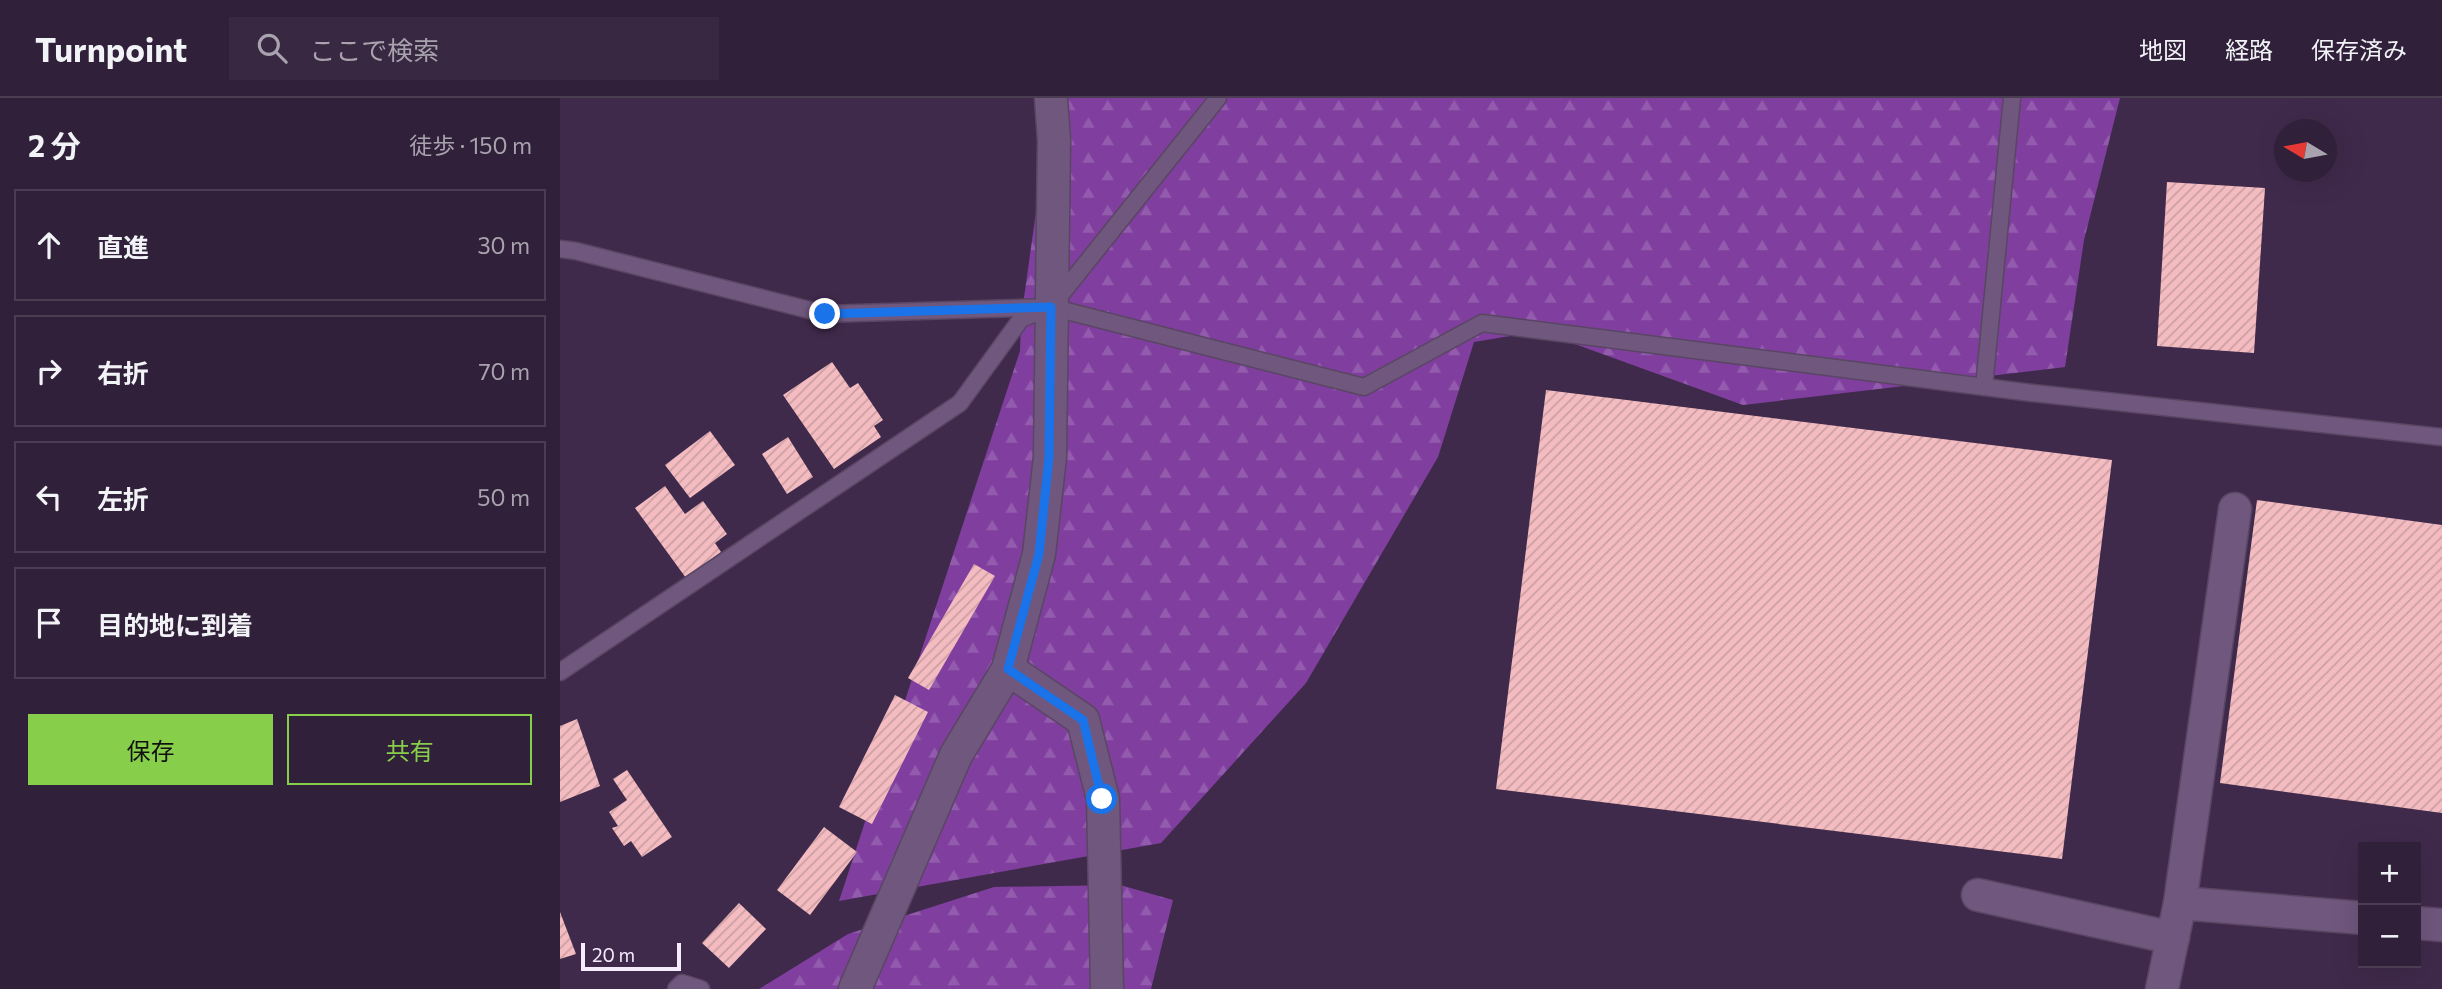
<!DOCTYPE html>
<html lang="ja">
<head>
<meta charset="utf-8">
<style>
  body { margin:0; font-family:Commissioner,"Noto Sans JP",sans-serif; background:#382841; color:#f1f3f6 }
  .controls { position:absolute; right:21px; bottom:21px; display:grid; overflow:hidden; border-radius:0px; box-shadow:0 7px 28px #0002 }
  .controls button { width:63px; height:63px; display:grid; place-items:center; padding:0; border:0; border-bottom:2px solid #4b3e53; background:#302039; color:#f1f3f6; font:35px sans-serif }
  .compass { position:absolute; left:1714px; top:21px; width:63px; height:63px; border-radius:50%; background:#302039; box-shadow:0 7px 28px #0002; rotate:280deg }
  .scale { position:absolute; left:21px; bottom:18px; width:100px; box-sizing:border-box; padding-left:7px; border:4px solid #f7ecfe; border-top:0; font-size:19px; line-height:24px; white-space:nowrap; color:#f7ecfe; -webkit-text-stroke:5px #402a4c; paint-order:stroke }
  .stop { position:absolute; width:21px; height:21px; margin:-16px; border:5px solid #1a73e8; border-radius:50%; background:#fff }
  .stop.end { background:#1a73e8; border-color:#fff; box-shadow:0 2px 7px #0008 }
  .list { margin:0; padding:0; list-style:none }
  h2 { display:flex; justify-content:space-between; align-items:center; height:91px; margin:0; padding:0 28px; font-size:30px }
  h2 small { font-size:23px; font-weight:400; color:#a8a3ae }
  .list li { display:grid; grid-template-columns:46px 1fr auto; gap:21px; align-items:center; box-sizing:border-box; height:112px; margin:0 14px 14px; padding:0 14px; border:2px solid #4b3e53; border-radius:0px }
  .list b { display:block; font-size:26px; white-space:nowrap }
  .list em { font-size:23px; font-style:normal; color:#a8a3ae }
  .actions { display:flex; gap:14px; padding:21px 28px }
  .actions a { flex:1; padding:16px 0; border:2px solid #87cf4a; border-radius:0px; text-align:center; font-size:24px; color:#87cf4a }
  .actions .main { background:#87cf4a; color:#111 }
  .icon { flex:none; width:38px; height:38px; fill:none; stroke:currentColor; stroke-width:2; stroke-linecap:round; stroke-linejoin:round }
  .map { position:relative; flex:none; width:1882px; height:891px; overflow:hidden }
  header { display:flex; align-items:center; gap:42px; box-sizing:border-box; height:98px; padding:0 35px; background:#302039; border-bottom:2px solid #4b3e53 }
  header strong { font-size:33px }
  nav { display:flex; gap:38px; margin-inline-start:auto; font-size:24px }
  .search { width:490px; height:63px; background:#382841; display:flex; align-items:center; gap:18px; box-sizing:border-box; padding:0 24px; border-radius:0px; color:#a8a3ae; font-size:26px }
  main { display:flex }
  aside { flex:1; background:#302039 }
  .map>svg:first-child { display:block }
</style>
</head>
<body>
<header>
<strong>Turnpoint</strong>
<div class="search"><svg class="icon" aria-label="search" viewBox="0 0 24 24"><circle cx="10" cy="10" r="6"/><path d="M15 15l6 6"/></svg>ここで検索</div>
<nav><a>地図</a><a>経路</a><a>保存済み</a></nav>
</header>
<main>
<aside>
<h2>2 分<small>徒歩 · 150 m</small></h2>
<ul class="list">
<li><svg class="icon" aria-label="ahead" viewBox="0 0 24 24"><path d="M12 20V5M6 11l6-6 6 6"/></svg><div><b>直進</b></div><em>30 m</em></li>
<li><svg class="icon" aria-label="right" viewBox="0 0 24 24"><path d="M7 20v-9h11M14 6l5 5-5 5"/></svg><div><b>右折</b></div><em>70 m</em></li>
<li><svg class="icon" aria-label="left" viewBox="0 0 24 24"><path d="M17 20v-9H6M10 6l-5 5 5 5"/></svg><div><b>左折</b></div><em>50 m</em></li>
<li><svg class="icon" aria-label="arrive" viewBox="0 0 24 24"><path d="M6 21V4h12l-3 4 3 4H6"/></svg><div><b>目的地に到着</b></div></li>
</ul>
<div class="actions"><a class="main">保存</a><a>共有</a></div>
</aside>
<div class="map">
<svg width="1882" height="891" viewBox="0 0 1882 891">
  <defs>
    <pattern id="forest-firs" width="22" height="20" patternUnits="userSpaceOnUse" patternTransform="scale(1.75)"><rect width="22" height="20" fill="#803f9f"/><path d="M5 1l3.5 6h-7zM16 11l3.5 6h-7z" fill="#935bad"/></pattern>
    <pattern id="building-hatch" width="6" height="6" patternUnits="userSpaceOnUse" patternTransform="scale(1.75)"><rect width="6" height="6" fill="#f4bcc0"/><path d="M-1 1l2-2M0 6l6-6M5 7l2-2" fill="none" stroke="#ca9fa3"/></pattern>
  </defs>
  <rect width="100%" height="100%" fill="#402a4c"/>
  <g fill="url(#forest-firs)">
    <polygon points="492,0 1560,0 1524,142 1505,269 1183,307 979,233 914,244 878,359 746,585 601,745 279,803 460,253 461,221"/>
    <polygon points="560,787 613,802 591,891 199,891 288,836 434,789"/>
  </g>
  <g fill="url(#building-hatch)">
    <polygon points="1607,84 1705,90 1694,255 1597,248"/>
    <polygon points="272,264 290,290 298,285 323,322 314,328 321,339 274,371 223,297"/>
    <polygon points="986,292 1552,362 1502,761 936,691"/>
    <polygon points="150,333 175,367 130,400 105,367"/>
    <polygon points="228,339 253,379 227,396 202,356"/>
    <polygon points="105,388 125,416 143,403 167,436 155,445 161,454 126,480 75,410"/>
    <polygon points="1697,402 1882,427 1882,715 1660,685"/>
    <polygon points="414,466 435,478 369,592 348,580"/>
    <polygon points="335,597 368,614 312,726 279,709"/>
    <polygon points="17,621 40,688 0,704 0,628"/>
    <polygon points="67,672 112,739 82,759 71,743 64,748 52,730 58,728 49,714 67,702 53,681"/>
    <polygon points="264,729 297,754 250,817 217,792"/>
    <polygon points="179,805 206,831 169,870 142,845"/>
    <polygon points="0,814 16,856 0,861"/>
  </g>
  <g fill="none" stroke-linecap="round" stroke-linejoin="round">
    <g stroke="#594663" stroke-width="19">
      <g id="lane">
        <polyline points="0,151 16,153 265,216 491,209 804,289 922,225 1472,295 1882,339"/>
        <polyline points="1424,289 1452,0"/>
        <polyline points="0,574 400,305 461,221 491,209 658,0"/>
        <polyline points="116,891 122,885 141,891"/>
      </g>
    </g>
    <g stroke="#594663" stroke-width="35">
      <g id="street">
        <polyline points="448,571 523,622 543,701 547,891"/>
        <polyline points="1418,797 1613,840"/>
        <polyline points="1620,805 1675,411"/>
        <polyline points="1856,825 1882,827"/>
        <polyline points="295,891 396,657 448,571 479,456 490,359 494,42 491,0"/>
        <polyline points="1602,891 1620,805 1803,820"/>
      </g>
    </g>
    <use href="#lane" stroke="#70577d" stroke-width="16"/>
    <use href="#street" stroke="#70577d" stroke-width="32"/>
  </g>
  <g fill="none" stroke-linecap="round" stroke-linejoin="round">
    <polyline stroke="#1a73e8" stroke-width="9" points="265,216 491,209 489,359 479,456 448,571 523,622 542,701"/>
  </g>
</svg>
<div class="controls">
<button>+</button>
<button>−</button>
</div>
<svg class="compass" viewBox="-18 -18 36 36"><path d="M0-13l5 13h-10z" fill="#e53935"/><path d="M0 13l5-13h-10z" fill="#a8a3ae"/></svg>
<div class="scale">20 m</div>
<div class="stop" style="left:542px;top:701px"></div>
<div class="stop end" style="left:265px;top:216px"></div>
</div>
</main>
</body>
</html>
